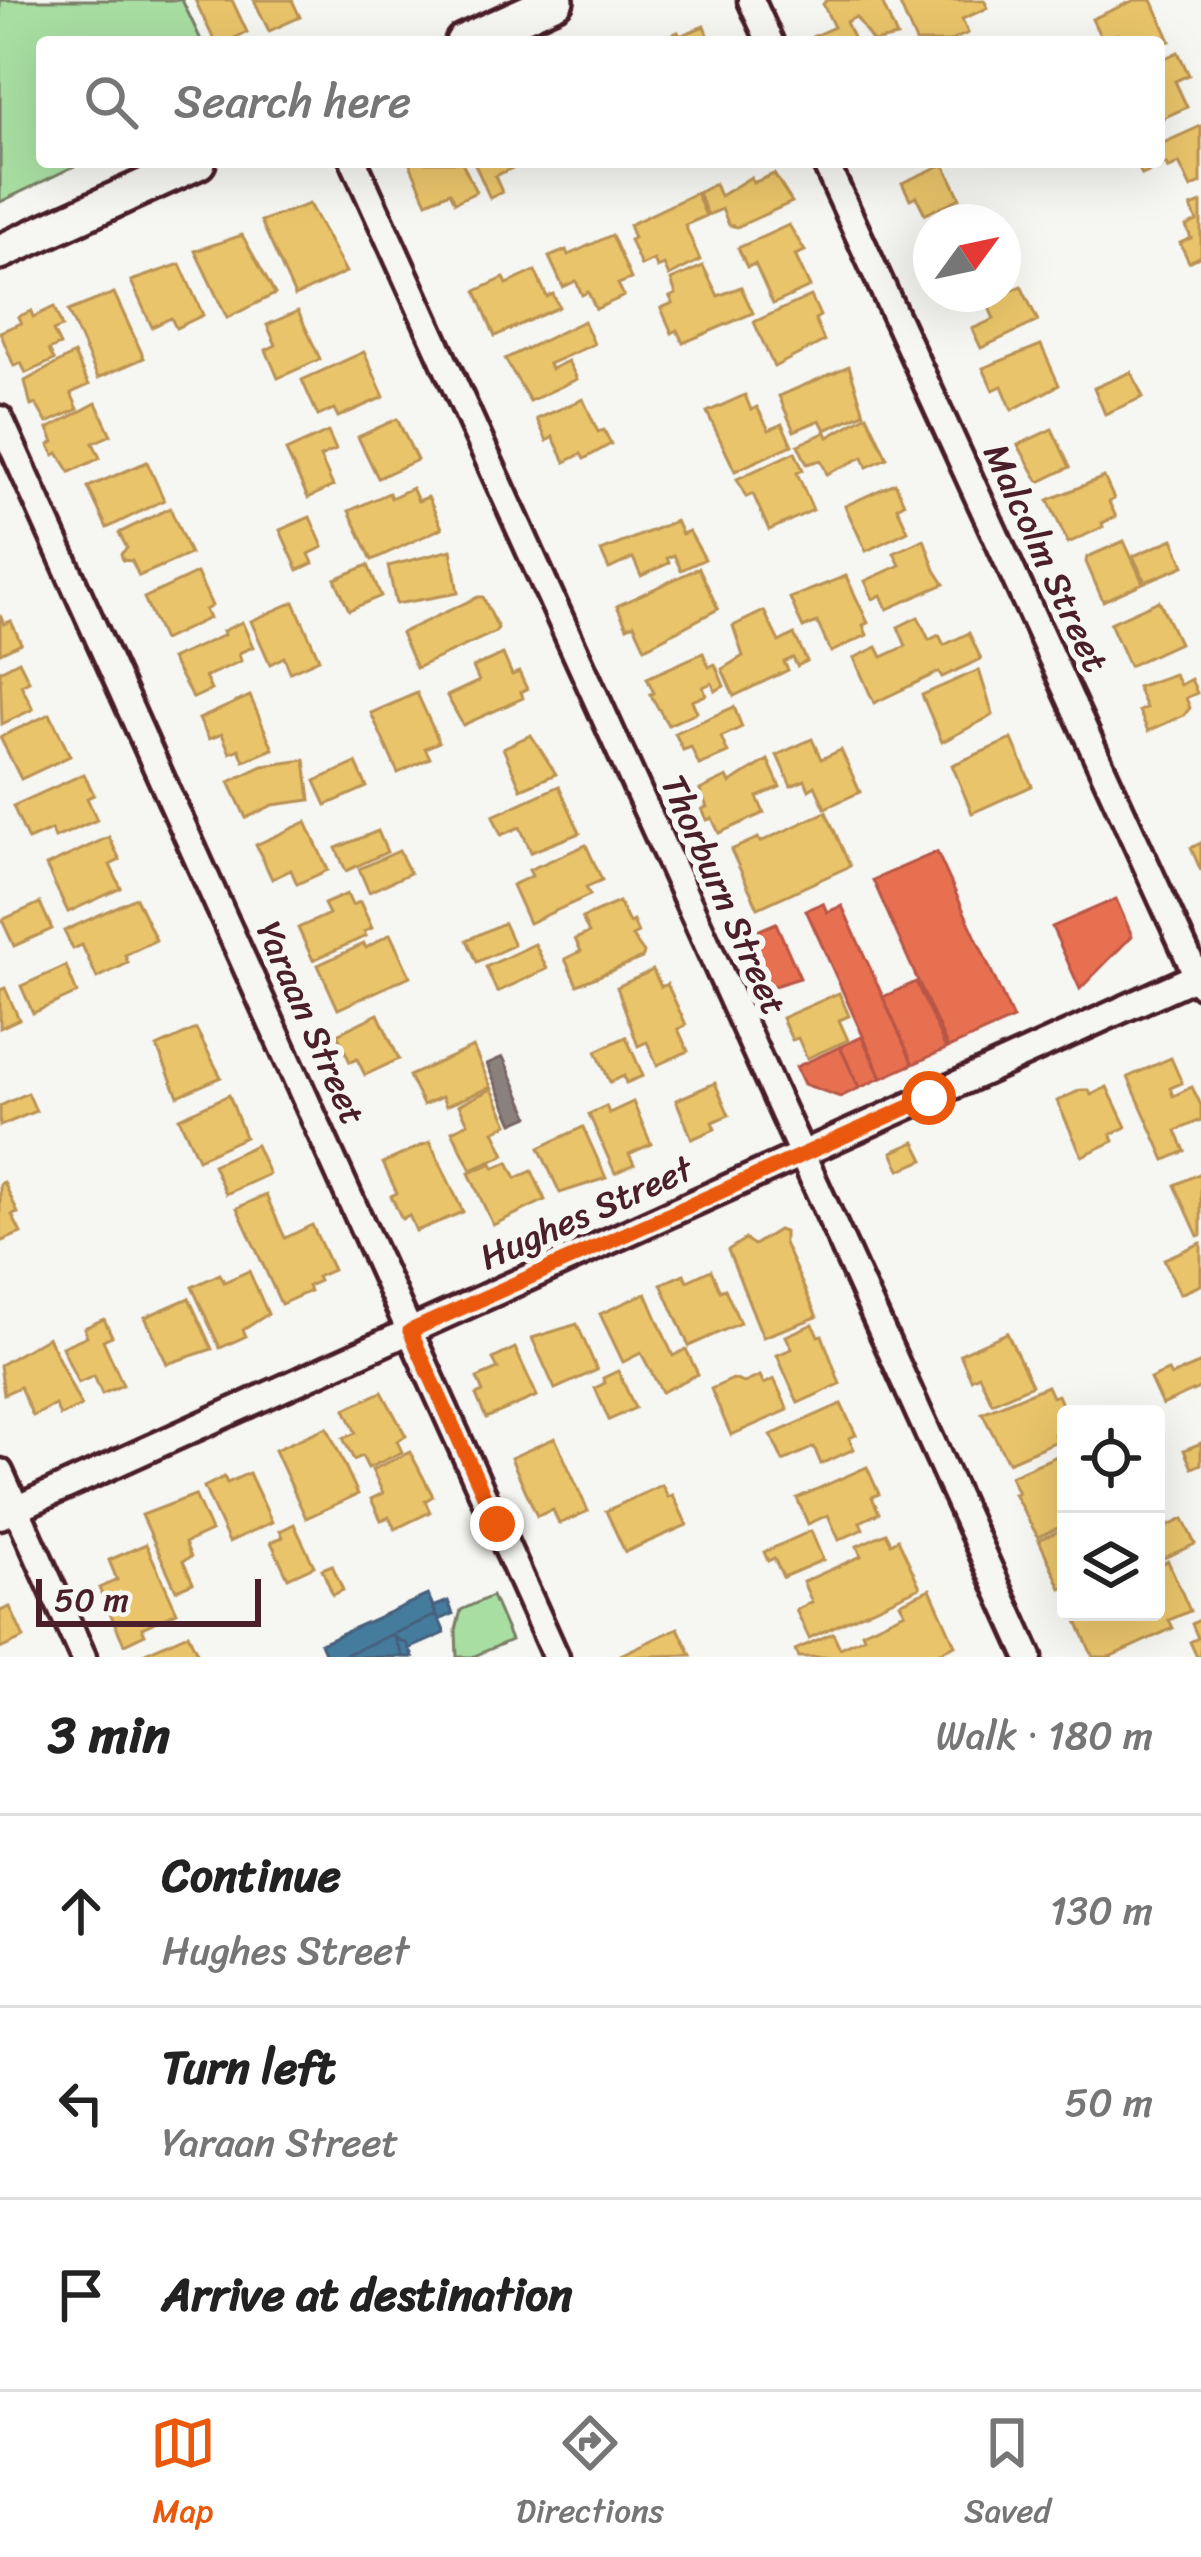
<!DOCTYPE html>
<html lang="en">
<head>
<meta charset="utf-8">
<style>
  body { margin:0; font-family:Sriracha,sans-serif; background:#f6f6f6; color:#222 }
  .controls { position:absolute; right:36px; bottom:36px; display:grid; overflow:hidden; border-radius:12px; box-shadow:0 12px 48px #0002 }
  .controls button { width:108px; height:108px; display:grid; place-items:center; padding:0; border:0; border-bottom:3px solid #e0e0e0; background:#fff; color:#222; font:60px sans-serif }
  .compass { position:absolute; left:913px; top:204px; width:108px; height:108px; border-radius:50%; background:#fff; box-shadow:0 12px 48px #0002; rotate:57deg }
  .scale { position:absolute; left:36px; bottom:30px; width:225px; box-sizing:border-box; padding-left:12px; border:6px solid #4a1f2b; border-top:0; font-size:33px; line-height:42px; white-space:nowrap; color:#4a1f2b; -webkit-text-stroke:9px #f6f6f2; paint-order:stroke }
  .stop { position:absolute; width:36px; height:36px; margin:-27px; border:9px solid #ea580c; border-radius:50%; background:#fff }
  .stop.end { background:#ea580c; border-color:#fff; box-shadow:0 3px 12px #0008 }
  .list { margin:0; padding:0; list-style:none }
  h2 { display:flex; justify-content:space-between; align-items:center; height:156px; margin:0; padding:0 48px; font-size:51px }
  h2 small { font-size:39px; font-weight:400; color:#767676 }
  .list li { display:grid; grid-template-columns:78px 1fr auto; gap:36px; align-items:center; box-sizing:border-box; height:192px; padding:0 48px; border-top:3px solid #e0e0e0 }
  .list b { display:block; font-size:45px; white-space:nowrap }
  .list p { margin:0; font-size:39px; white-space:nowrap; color:#767676 }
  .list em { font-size:39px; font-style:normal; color:#767676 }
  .icon { flex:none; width:66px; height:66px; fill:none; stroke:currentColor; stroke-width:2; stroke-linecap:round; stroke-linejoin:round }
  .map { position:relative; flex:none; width:1201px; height:1657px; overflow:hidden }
  .search { position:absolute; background:#fff; box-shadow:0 12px 48px #0002; left:36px; right:36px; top:36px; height:132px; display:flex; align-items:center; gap:30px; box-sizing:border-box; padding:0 42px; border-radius:12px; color:#767676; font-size:45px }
  .sheet { height:732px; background:#fff }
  nav { display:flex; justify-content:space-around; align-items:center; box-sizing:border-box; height:168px; border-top:3px solid #e0e0e0; background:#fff; font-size:33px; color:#767676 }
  nav a { display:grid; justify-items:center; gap:6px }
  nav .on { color:#ea580c }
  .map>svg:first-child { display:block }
</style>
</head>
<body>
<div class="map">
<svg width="1201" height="1657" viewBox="0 0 1201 1657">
  <rect width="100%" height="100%" fill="#f6f6f2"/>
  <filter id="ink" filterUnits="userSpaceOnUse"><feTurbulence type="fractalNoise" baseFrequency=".00833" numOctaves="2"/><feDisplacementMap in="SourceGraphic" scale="24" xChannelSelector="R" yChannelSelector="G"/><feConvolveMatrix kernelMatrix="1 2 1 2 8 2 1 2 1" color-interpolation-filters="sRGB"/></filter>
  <g filter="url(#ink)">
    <g fill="#a8dea2" stroke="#797e66" stroke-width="3">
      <polygon points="0,0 182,0 202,42 42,42 42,162 83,162 0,202"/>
      <polygon points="492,1596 511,1640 472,1657 457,1657 456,1630 461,1610"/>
    </g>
    <g fill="#e9c46a" stroke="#b99257" stroke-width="3">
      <polygon points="195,0 232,0 247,32 226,42 215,42"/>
      <polygon points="254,0 292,0 300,17 269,31"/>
      <polygon points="827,0 881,0 897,37 873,42 856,17 846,22 855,42 814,42 812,37 834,27 823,4"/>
      <polygon points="898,0 984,0 988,8 962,19 968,33 948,42 916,42"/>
      <polygon points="1135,0 1152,0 1170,41 1159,46 1159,42 1121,42 1118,34 1102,40 1092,19"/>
      <polygon points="704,26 711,42 659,40 678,32 680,36"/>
      <polygon points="1178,52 1189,75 1175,81 1187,107 1159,120 1159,61"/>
      <polygon points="1201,126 1201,183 1191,188 1179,163 1168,169 1166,164 1142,175 1136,162 1159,162 1159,145"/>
      <polygon points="409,162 462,162 476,192 455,202 450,192 427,202"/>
      <polygon points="474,162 526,162 495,176 502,192 490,198"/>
      <polygon points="944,164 960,198 925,214 916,196 910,199 902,183"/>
      <polygon points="774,174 792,202 737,227 729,225 722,209 708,215 698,193 715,184 720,196 751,177 753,183"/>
      <polygon points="696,193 706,216 685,225 700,260 669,276 664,265 657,268 654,260 641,266 630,240 634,238 629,225"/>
      <polygon points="1201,203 1201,256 1189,262 1180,243 1191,238 1186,226 1197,221 1191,207"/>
      <polygon points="309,204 346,272 295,296 261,221"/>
      <polygon points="789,225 805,251 795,255 810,287 773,304 755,264 747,267 738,248"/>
      <polygon points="242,235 275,294 227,318 195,251"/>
      <polygon points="612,235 631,279 618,284 624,296 596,309 588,292 582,295 576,281 563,287 549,257 566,250 568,255"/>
      <polygon points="180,264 203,315 176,328 171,318 152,327 131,281"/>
      <polygon points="703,266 718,296 741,287 753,313 683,343 677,330 672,333 661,308 673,303 670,297 676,294 671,280"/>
      <polygon points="535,271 547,297 553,294 559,307 495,336 476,291 504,278 507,284"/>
      <polygon points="1021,286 1038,321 981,348 972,329 994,319 987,303"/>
      <polygon points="114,293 144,358 98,378 68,311"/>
      <polygon points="811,296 820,316 815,319 824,341 774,367 754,322"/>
      <polygon points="54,307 62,327 53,331 60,345 49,350 54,360 26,373 21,363 14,366 0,332 21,323 18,317 31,311 33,317"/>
      <polygon points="298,311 320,359 278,378 266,350 276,345 267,325"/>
      <polygon points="584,321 594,344 549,364 551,369 568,361 577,379 530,401 505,359"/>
      <polygon points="1041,345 1059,385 1012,410 1002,386 993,390 983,368"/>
      <polygon points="364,352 384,397 338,417 334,409 318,416 302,380"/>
      <polygon points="74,354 89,385 71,393 78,409 47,423 36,404 31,406 25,381"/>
      <polygon points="849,366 864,413 825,430 820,420 794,431 779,396"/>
      <polygon points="1131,372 1143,397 1105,414 1094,388"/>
      <polygon points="745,395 751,410 757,407 769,430 782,424 792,445 735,471 707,412"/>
      <polygon points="583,399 598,432 604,430 611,444 584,459 581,454 565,462 553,437 547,441 537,419"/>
      <polygon points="96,403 111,435 93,443 100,458 70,472 58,453 54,455 49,445 54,442 48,429"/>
      <polygon points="867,415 887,458 867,467 863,457 827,474 821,460 807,464 798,445 826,432 828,437"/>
      <polygon points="397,419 417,460 378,478 358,437"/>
      <polygon points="1052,429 1070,467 1039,482 1018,445"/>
      <polygon points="328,432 336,450 320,457 333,486 308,498 286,451"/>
      <polygon points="795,452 803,470 797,473 813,510 769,530 753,494 746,497 737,479"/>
      <polygon points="147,462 164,500 107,528 88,487"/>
      <polygon points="1104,477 1114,499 1109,502 1116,517 1102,523 1103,527 1068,543 1048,500"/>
      <polygon points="895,483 904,503 897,507 908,531 866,551 845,506"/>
      <polygon points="412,488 418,501 428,497 442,528 372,560 349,511 389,493 391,498"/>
      <polygon points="170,508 190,554 139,576 132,561 123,560 121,554 127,548 119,533"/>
      <polygon points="310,517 323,547 309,554 313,563 298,570 280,530"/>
      <polygon points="676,521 682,534 689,531 705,559 681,570 674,555 667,558 669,563 641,576 633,558 609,569 601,551"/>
      <polygon points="924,539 935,570 944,584 887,609 881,595 873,599 865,581 900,565 894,553"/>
      <polygon points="1173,539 1184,566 1145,582 1133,556"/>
      <polygon points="1124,541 1143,583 1103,601 1086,562 1087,557"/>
      <polygon points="451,550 458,593 396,604 388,566"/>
      <polygon points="368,565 381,596 349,610 335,579"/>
      <polygon points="699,568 718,609 645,648 634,624 627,627 617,606"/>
      <polygon points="197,573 212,606 205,610 209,618 163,640 144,598"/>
      <polygon points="846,576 868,623 863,625 867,635 831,652 817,622 803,628 790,598"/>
      <polygon points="478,597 483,597 498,628 495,632 416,668 401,633"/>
      <polygon points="1159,601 1179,643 1129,666 1110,623"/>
      <polygon points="294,602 319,659 290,672 284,657 270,664 251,621"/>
      <polygon points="764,611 779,642 794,634 807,661 797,666 793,658 784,662 788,670 734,696 722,669 743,656 733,626"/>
      <polygon points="0,615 4,624 11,621 21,643 0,653"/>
      <polygon points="918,617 929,640 939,635 944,645 969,633 981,659 942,677 939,672 874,703 854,658 877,647 882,657 906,646 898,627"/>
      <polygon points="242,622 253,647 239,653 241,661 205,677 211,690 193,698 171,659 224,635 223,631"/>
      <polygon points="703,653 709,667 715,664 724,686 715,691 712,683 703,687 706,695 692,701 697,712 668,725 650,694 654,693 647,678"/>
      <polygon points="503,654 512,675 519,672 527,689 521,692 523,698 463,725 447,696 479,681 473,667"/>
      <polygon points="19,661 29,681 21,685 33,709 2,724 0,671"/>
      <polygon points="979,670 993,715 942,742 922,695"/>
      <polygon points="1174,674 1180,685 1191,679 1197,693 1186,698 1190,708 1184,715 1148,731 1139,711 1146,708 1137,687"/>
      <polygon points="417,693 439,742 425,748 430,758 398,773 371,713"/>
      <polygon points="250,696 273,749 244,761 239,749 230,753 222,734 209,739 199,719"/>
      <polygon points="734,707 742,727 721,737 728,753 699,765 691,747 683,750 675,733"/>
      <polygon points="50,714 70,756 21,779 0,737"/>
      <polygon points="531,735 556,774 521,789 503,748"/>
      <polygon points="812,739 821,759 841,750 860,792 825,808 815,786 809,790 805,780 791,786 777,755"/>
      <polygon points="1012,739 1032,786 972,813 952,765"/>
      <polygon points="305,760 310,800 273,805 246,818 229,782 263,766"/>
      <polygon points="768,760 780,787 757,797 764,813 719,833 712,818 707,820 702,809 707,807 700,790 727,777 730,783"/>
      <polygon points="356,763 367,787 326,805 315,781"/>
      <polygon points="84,774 94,795 87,798 97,820 55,838 51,830 28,840 13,806"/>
      <polygon points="559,786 580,833 531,852 520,827 501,835 493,816"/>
      <polygon points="826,812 850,866 758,908 731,850 758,838 760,842"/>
      <polygon points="306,822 328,870 297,884 291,870 272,879 256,845"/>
      <polygon points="378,831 387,852 346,871 336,848"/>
      <polygon points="109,837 120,860 110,865 121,888 68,912 46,866"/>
      <polygon points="1201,843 1201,871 1191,848"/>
      <polygon points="586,845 602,880 586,887 590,895 529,923 512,885 532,876 529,870"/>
      <polygon points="399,851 410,873 369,892 359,869"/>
      <polygon points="347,894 352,905 360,902 372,928 364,932 366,936 313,960 298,928 329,914 324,904"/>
      <polygon points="136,898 156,940 125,955 128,963 97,978 82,945 73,949 64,931"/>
      <polygon points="619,902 629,923 633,921 638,933 632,936 644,953 642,958 577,985 565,959 581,951 575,939 589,933 582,918"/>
      <polygon points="40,903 52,929 14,946 2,920"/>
      <polygon points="504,923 514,945 477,962 467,940"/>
      <polygon points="390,934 410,976 338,1009 318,965 364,944 366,948"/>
      <polygon points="535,944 547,969 497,992 486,967"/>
      <polygon points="66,966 77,993 33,1013 21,986"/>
      <polygon points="653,970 661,987 667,984 686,1025 678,1029 688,1051 657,1065 647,1042 638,1046 617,987"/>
      <polygon points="5,988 19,1019 0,1028 0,990"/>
      <polygon points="839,993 849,1016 839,1020 848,1040 807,1058 798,1038 792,1040 782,1018"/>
      <polygon points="378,1014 399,1059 365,1075 357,1059 350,1062 337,1034"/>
      <polygon points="196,1029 221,1077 178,1096 157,1047"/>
      <polygon points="626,1037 643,1076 626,1083 624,1076 610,1082 596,1051"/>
      <polygon points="473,1047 491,1087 446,1106 442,1097 423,1105 409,1076"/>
      <polygon points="1171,1058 1182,1083 1170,1088 1173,1096 1192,1087 1201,1105 1201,1120 1176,1131 1185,1151 1165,1160 1128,1077"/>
      <polygon points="715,1083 729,1115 712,1122 715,1129 692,1139 676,1100"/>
      <polygon points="1107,1087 1126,1127 1111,1134 1114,1141 1082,1156 1057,1101 1081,1090 1089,1090 1091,1095"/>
      <polygon points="492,1089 508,1124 494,1131 505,1155 471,1170 452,1131 468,1123 459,1105"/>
      <polygon points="28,1093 36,1111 0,1126 0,1106"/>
      <polygon points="229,1095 245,1137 198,1159 179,1118"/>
      <polygon points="633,1102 651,1144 629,1154 634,1164 615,1173 589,1114 606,1106 609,1113"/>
      <polygon points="583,1127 606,1178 560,1193 539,1148"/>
      <polygon points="430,1142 463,1212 416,1231 409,1215 402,1219 391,1196 397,1193 383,1163"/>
      <polygon points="915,1142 924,1160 900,1170 892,1152"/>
      <polygon points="256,1145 269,1174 226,1194 213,1165"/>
      <polygon points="508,1162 516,1178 532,1171 545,1200 493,1225 469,1173 492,1163 494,1168"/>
      <polygon points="1201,1173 1201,1235 1198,1236 1175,1185"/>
      <polygon points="4,1182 18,1213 12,1215 21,1233 0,1242 0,1184"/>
      <polygon points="266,1195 285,1238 312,1225 333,1270 317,1277 319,1281 308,1286 310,1291 281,1304 237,1208"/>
      <polygon points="778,1230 784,1232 784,1243 817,1317 763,1337 728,1250 745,1239 754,1245"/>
      <polygon points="1201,1243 1201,1285 1180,1294 1164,1259"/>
      <polygon points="711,1270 720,1291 725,1289 740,1323 689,1346 661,1284 684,1274 687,1281"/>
      <polygon points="249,1271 268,1314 243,1330 246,1336 220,1348 192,1287 220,1274 224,1282"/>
      <polygon points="646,1293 673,1356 686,1349 698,1374 662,1392 641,1353 623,1362 600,1314"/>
      <polygon points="189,1298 212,1349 167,1364 145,1317"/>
      <polygon points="104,1319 112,1336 103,1340 123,1385 102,1394 94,1376 78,1383 62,1347 87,1336 84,1328"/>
      <polygon points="577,1324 597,1370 555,1389 532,1338"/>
      <polygon points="813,1324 818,1336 822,1335 840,1384 798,1403 777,1355 792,1349 786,1336"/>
      <polygon points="1007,1333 1032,1385 992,1403 979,1375 971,1379 960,1354"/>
      <polygon points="48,1337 81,1406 60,1416 55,1405 33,1416 20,1387 4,1394 0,1365"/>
      <polygon points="515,1348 537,1396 486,1418 476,1395 483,1392 477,1378 498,1369 493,1359"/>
      <polygon points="1201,1363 1201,1387 1162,1405 1150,1379 1168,1371 1171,1376"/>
      <polygon points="618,1371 635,1408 609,1420 595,1388 605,1383 603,1378"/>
      <polygon points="760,1376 764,1384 774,1379 788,1410 731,1435 711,1389 733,1379 744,1383"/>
      <polygon points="1047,1386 1052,1397 1058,1395 1066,1414 1066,1429 1054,1434 1057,1441 1008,1462 982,1413"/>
      <polygon points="382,1392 406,1436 397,1441 402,1452 368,1468 362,1456 354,1460 343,1438 356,1433 345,1409"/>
      <polygon points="841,1404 856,1435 849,1438 854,1449 821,1464 814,1447 783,1461 771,1435"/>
      <polygon points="327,1427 358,1494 306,1518 275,1450"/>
      <polygon points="555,1438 588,1511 559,1524 553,1510 537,1516 511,1458"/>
      <polygon points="1201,1443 1201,1464 1192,1468 1184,1450"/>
      <polygon points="410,1452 433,1496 425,1501 430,1512 395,1529 389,1517 381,1520 371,1499 383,1493 372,1470"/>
      <polygon points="1066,1452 1066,1524 1038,1537 1014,1494 1018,1493 1010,1476"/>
      <polygon points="867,1467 879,1494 872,1497 879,1513 860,1522 863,1529 839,1540 828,1515 808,1524 797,1498"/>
      <polygon points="249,1473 272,1522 229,1542 204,1487 224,1477 227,1483"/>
      <polygon points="662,1485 668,1497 673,1495 687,1525 625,1552 606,1511"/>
      <polygon points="195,1495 211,1531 185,1543 191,1557 183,1561 193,1583 176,1590 142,1515"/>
      <polygon points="1183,1519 1195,1544 1157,1561 1156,1532"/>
      <polygon points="294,1524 314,1566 288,1578 271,1542 283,1537 280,1531"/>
      <polygon points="1066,1528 1066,1586 1061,1588 1039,1540"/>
      <polygon points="811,1531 823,1560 783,1577 774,1558 768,1561 764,1552"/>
      <polygon points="886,1533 891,1543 898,1539 920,1587 809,1638 796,1610 812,1602 803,1582 861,1556 857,1546"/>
      <polygon points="146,1544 177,1612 142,1628 145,1634 124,1644 99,1588 117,1580 109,1560"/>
      <polygon points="1168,1561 1190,1611 1169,1620 1173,1628 1109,1657 1093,1657 1073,1612 1156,1612 1156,1566"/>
      <polygon points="332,1565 343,1590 333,1595 322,1569"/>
      <polygon points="930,1589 955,1645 929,1657 799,1657 795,1650 833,1633 840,1648 864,1637 862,1632 905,1612 900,1603"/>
      <polygon points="10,1607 24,1638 0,1649 0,1611"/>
      <polygon points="1201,1619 1201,1657 1197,1657 1190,1642 1198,1638 1192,1624"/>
      <polygon points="678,1628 691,1655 616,1657"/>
      <polygon points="188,1634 199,1657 136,1657"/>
    </g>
    <g fill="#e76f51" stroke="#b85746" stroke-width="3">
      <polygon points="937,852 1013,1019 948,1048 873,880"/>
      <polygon points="1116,899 1132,936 1080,989 1052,927"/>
      <polygon points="823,903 827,912 842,906 913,1064 882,1078 806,910"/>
      <polygon points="776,923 800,978 761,990 738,939"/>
      <polygon points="916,982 946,1049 913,1064 883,997"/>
      <polygon points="862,1037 881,1078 859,1088 840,1047"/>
      <polygon points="840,1047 859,1088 840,1097 804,1084 796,1067"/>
    </g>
    <g fill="#457b9d" stroke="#465f7b" stroke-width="3">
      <polygon points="428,1595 445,1633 409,1649 413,1657 327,1657 321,1643"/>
      <polygon points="428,1595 436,1615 340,1657 327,1657 321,1643"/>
      <polygon points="448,1601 453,1614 439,1620 433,1607"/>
      <polygon points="394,1637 407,1644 413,1657 403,1657"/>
    </g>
    <polygon fill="#8a817c" stroke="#776464" stroke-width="3" points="503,1057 529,1116 513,1123 487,1064"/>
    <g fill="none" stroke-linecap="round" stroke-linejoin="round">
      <g stroke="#4a1f2b" stroke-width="33">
        <g id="street">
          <polyline points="751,0 770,42"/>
          <polyline points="354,162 1029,1657"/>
          <polyline points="825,162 1201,985"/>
          <polyline points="0,419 556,1657"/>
          <polyline points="0,1472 83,1657"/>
          <polyline points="0,1516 1201,974"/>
        </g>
      </g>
      <g stroke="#4a1f2b" stroke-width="42">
        <g id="secondary">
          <polyline points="463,42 556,0"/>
          <polyline points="0,252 198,162"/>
        </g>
      </g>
      <use href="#street" stroke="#f6f6f2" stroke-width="24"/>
      <use href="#secondary" stroke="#f6f6f2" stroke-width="33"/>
    </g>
  </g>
  <g fill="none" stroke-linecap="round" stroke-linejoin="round" filter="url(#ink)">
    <polyline stroke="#ea580c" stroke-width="15" points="497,1524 410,1331 929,1098"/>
  </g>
  <g text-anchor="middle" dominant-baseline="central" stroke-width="12" stroke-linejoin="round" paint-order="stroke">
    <g font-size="36" fill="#4a1f2b" stroke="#f6f6f2">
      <text transform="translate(1046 558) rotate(65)">Malcolm Street</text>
      <text transform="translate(724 895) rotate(66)">Thorburn Street</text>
      <text transform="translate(311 1023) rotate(66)">Yaraan Street</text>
      <text transform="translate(586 1213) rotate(-24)">Hughes Street</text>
    </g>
  </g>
</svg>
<div class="controls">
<button><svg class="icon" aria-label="locate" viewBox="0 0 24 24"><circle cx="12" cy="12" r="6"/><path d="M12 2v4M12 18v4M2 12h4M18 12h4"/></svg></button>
<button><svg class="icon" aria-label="layers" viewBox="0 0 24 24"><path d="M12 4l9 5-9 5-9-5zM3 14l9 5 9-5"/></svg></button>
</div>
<svg class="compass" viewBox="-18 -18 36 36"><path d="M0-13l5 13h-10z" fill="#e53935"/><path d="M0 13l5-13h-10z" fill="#767676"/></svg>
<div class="scale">50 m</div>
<div class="stop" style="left:929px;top:1098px"></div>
<div class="stop end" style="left:497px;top:1524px"></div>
<div class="search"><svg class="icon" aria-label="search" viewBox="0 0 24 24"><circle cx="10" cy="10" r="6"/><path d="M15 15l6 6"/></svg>Search here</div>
</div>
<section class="sheet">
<h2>3 min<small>Walk · 180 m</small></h2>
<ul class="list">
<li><svg class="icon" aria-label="ahead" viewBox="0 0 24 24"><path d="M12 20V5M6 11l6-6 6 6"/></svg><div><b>Continue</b><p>Hughes Street</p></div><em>130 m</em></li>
<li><svg class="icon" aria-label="left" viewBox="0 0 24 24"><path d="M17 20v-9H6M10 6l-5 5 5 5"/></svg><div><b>Turn left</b><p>Yaraan Street</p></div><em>50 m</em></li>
<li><svg class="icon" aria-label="arrive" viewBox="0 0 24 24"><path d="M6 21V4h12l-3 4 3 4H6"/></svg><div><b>Arrive at destination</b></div></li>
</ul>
</section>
<nav>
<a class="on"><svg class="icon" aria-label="map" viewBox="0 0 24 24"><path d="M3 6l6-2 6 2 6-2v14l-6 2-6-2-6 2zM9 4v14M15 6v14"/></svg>Map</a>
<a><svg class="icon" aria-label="directions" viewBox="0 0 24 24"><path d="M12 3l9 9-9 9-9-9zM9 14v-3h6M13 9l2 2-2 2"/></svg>Directions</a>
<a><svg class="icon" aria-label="saved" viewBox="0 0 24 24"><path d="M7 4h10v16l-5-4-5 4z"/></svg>Saved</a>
</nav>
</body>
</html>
